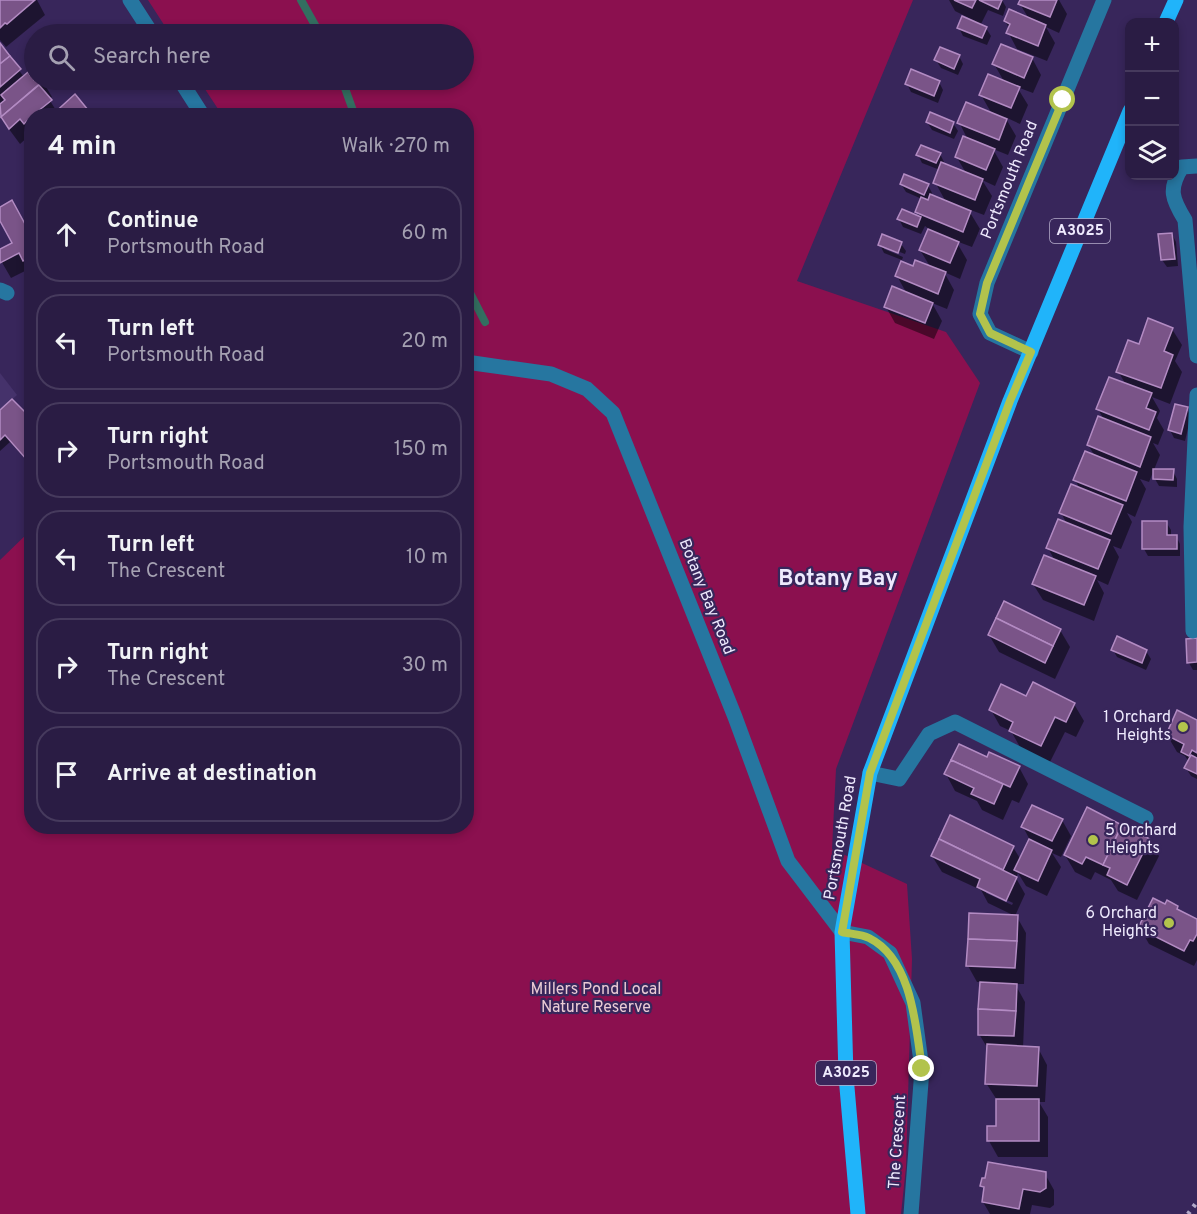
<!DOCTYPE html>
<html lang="en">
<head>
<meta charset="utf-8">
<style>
  body { margin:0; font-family:Overpass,sans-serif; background:#36294f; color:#f1f3f6 }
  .controls { position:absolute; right:18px; top:18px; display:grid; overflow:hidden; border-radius:12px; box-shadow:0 3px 9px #0003 }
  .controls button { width:54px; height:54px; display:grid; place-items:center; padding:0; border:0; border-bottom:2px solid #463a5d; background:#2a1c44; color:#f1f3f6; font:30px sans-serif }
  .stop { position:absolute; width:18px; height:18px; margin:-14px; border:4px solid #b2c34c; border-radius:50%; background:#fff }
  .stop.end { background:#b2c34c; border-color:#fff; box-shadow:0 2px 6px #0008 }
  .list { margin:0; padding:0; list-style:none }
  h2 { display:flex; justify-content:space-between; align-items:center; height:78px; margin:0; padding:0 24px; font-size:26px }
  h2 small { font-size:20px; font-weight:400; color:#a5a1b2 }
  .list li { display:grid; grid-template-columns:39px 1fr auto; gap:18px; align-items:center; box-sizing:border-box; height:96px; margin:0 12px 12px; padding:0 12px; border:2px solid #463a5d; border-radius:24px }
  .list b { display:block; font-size:22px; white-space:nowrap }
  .list p { margin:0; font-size:20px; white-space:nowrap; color:#a5a1b2 }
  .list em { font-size:20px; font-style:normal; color:#a5a1b2 }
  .icon { flex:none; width:33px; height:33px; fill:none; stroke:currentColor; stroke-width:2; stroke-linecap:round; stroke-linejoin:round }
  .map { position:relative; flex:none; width:1197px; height:1214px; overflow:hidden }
  .search { position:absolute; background:#2a1c44; box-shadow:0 3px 9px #0003; left:24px; top:24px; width:450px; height:66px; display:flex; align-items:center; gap:15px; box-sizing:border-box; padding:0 21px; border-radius:33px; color:#a5a1b2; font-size:22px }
  .panel { position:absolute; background:#2a1c44; box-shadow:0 3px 9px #0003; left:24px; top:108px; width:450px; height:726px; border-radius:24px }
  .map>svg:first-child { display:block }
</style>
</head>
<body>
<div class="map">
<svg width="1197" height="1214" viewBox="0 0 1197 1214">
  <rect width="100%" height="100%" fill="#38265b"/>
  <polygon fill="#45326b" points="0,373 17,395 0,411"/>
  <polygon fill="#8b104f" points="148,0 913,0 797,281 946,332 980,383 836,769 832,849 907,884 912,959 906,1167 901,1214 0,1214 0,560 31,530 32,826 466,826 466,116 222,115 199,80 464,80 464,34 170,34"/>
  <g fill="#0007" fill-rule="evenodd">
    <polygon points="0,0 37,0 45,15 6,47 0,40"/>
    <polygon points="949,0 1002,0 1006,7 1003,16 988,10 980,26 986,28 991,36 987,45 963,36 959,28 974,23 975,21 955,11"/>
    <polygon points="1021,0 1059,0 1067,14 1059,33 1046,27 1055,43 1047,61 1017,49 1008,32 1009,28 1005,21 1029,19 1020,4"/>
    <polygon points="0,45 24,77 30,77 34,73 34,80 42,80 52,97 49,99 57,112 92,116 32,116 32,136 30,135 20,144 0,117"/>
    <polygon points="959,56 963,64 958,75 941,68 936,60"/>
    <polygon points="1032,58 1041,75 1033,93 1017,87 1028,105 1020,124 1005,117 1016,136 1008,155 993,149 1003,167 995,186 982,180 992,196 984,215 968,209 980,229 972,247 956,241 967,260 960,279 944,272 954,290 947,309 932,303 942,321 934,339 895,323 886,307 907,294 897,276 914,268 931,268 920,250 929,229 925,226 921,234 903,227 899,219 920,218 917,212 922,199 906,192 901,184 928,185 932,193 931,196 946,202 935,182 940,170 922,163 918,155 940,154 944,162 943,164 966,173 956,156 968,140 959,122 992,114 981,95 1005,83 994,64"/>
    <polygon points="939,82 943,90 938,103 911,92 907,84"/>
    <polygon points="927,122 953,123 958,131 954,139 932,130"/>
    <polygon points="0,209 32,239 32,272 29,269 11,278 0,259 0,251 14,243 0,218"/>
    <polygon points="1172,234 1176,242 1178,266 1167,267 1162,260"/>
    <polygon points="901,244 906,251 905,254 884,246 884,249 903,257 902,260 884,253 880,245"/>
    <polygon points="1172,329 1182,345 1175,361 1182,372 1170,404 1152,397 1160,411 1157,418 1164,430 1158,445 1153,443 1160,455 1149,482 1140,479 1146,489 1135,517 1127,513 1132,522 1121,549 1113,546 1119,557 1108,585 1097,580 1104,593 1094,621 1043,600 1033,584 1055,561 1048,548 1067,524 1061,513 1080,489 1075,480 1095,456 1088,445 1104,420 1098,409 1126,385 1118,371 1140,346"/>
    <polygon points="1187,409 1191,416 1185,441 1174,438 1170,430"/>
    <polygon points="0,412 32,421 32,466 10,442 0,451"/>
    <polygon points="1173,471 1177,479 1177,487 1159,486 1155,479"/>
    <polygon points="1166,522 1171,530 1171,537 1176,536 1180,544 1180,556 1148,556 1144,549"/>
    <polygon points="1060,630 1070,647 1055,679 999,652 989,635"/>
    <polygon points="1197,639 1197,670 1193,670 1189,663"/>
    <polygon points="1113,650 1146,651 1151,659 1146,670 1117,657"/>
    <polygon points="1026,698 1074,704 1084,721 1076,737 1065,732 1050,762 1020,747 1011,731 1000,726 991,710"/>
    <polygon points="1197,721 1197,779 1191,776 1186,768 1189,762 1185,756 1177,752 1167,735"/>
    <polygon points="960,746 988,759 1019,767 1028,784 1019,803 1012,800 1003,820 982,810 977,801 955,791 946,774"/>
    <path d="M951,817l62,30 8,13 9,-20 -7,-13 39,-7 9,16 -10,21 -9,-4 9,14 -14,29 -21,-10 -8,-13 -2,5 9,16 -10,22 -27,-13 -7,-13 -39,-18 -10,-16zM986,890l27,13 -1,2 -26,-12z"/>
    <polygon points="1149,840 1159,856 1137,900 1118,891 1111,880 1095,872 1091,880 1075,872 1065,855"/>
    <polygon points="1166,906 1177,907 1180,912 1197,921 1197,960 1194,966 1149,944 1140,928"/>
    <polygon points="1017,917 1026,933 1024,984 1015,984 1025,1002 1023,1048 1038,1048 1047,1065 1045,1102 1039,1102 1048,1117 1048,1157 998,1157 989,1141 997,1127 997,1100 986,1083 988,1049 979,1034 981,982 977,982 968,966"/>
    <polygon points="1045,1174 1054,1190 1054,1205 1050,1208 1032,1205 1030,1214 990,1214 983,1202 985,1191 982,1186"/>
  </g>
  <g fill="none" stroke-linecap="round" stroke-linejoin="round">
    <g stroke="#336e60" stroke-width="8">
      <polyline points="301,0 320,34"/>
      <polyline points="342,80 355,116"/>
      <polyline points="466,285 485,322"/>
    </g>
  </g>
  <g fill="#7a5488" stroke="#b38bc3" stroke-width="1.5">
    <polygon points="0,0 35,0 7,24 5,23 0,28"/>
    <polygon points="954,0 976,0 972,8"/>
    <polygon points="979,0 1002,0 998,9"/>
    <polygon points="1020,0 1057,0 1050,17 1018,4"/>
    <polygon points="1009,9 1046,25 1038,46 1006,33 1010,24 1004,21"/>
    <polygon points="962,16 987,27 982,38 957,28"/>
    <polygon points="0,43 10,56 0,64"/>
    <polygon points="1001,44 1033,57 1024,78 992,64"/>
    <polygon points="940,47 960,55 954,69 934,60"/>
    <polygon points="10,56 21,69 0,87 0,64"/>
    <polygon points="911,69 940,81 934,96 905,84"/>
    <polygon points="34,71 34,80 44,80 1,117 0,104 5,100 1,95 28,72 30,75"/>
    <polygon points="988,74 1020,87 1011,108 979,95"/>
    <polygon points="39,85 52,100 32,116 24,124 20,119 9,129 1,117"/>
    <polygon points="75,94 93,116 51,116"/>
    <polygon points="966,102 1007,119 999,140 957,123"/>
    <polygon points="930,112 954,122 950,133 926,122"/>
    <polygon points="963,136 995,149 986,170 955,157"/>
    <polygon points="921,145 941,153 936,163 916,155"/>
    <polygon points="941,162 983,179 975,200 933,183"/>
    <polygon points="904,174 929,184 924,195 900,184"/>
    <polygon points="930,194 971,211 963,232 915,212 921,197 928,200"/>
    <polygon points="12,200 32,237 32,256 23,261 19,253 0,263 0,249 12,243 0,221 0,207"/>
    <polygon points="902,209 921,217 917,227 897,219"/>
    <polygon points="928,229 959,242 950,263 919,250"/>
    <polygon points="1172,233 1175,259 1161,260 1158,234"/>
    <polygon points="882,234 902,242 898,253 878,245"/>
    <polygon points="915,260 946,272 938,294 895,276 901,261 913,266"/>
    <polygon points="892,286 933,303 925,323 884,307"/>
    <polygon points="1148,318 1173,328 1164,351 1173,355 1161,388 1116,372 1128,340 1139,344"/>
    <polygon points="1109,377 1152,393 1146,408 1156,412 1149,430 1096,409"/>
    <polygon points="12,399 32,419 32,455 27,460 5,435 0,440 0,410"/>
    <polygon points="1175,404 1188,407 1181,434 1168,430"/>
    <polygon points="1098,416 1151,437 1140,467 1087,445"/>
    <polygon points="1085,451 1137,472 1126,501 1073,480"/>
    <polygon points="1153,469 1174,469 1173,480 1153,479"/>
    <polygon points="1071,484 1123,505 1111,534 1059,513"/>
    <polygon points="1058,519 1110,540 1098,569 1046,548"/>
    <polygon points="1142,521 1167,521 1167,535 1177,535 1177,549 1142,549"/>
    <polygon points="1044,555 1096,576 1084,605 1032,584"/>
    <polygon points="1004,601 1061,629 1053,646 996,618"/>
    <polygon points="996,618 1053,646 1045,663 988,635"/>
    <polygon points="1117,636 1147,650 1142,663 1111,650"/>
    <polygon points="1197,638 1197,662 1187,663 1186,639"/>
    <polygon points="1033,682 1075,703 1066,722 1055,717 1041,746 1009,731 1013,722 989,710 1001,684 1026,696"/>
    <polygon points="1177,710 1197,720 1197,753 1192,750 1189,756 1181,752 1184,744 1166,735"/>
    <polygon points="959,744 987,757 989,752 1020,766 1010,787 951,760"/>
    <polygon points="1191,755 1197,758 1197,774 1184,768"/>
    <polygon points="951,760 1003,784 994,804 971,794 974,788 944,774"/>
    <polygon points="1032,805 1063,819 1052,841 1021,827"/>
    <polygon points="1087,807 1122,825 1103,865 1086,857 1082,864 1064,855"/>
    <polygon points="950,815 1014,846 1003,870 939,839"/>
    <polygon points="1122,825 1150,839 1127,885 1107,875 1110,868 1103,865"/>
    <polygon points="939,839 1017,877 1006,901 977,887 980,879 931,856"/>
    <polygon points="1029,839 1052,850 1038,881 1014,870"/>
    <polygon points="1153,898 1165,904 1167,900 1178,906 1177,909 1197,919 1197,934 1193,941 1190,940 1184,951 1138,928"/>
    <polygon points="969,913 1018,915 1017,941 968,939"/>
    <polygon points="968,939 1017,941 1015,968 966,966"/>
    <polygon points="980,982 1017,984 1016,1011 978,1009"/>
    <polygon points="978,1009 1016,1011 1014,1036 978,1035"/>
    <polygon points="987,1044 1039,1047 1037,1086 985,1084"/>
    <polygon points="996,1099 1039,1099 1039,1141 987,1141 987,1126 996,1126"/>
    <polygon points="988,1162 1046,1172 1046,1188 1040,1192 1023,1189 1019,1209 982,1202 984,1187 980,1186 982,1178 985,1178"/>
  </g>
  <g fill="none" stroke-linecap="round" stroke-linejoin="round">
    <g stroke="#2676a0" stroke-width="15">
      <path d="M1197,166l-15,1c-14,22 -10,32 3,53l12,136"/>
      <polyline points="0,290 7,293"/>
      <polyline points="1193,631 1191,527 1197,395"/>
    </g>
    <g stroke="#2676a0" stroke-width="15">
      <polyline points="130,0 152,34"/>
      <polyline points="180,80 203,116"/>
      <polyline points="1031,352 990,333 980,314 987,283 1104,0"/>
      <polyline points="466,362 551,374 587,389 613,413 735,717 788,861 842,932 868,937 890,953 913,1003 922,1069 911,1214"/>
      <polyline points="870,773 899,779 929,734 955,722 1146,818"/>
    </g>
    <g stroke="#20b4fa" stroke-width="15">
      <polyline points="1166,22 1176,0"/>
      <polyline points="858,1214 846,1076 842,932 870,773 1010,401 1130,111"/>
    </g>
    <polyline stroke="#b2a9c8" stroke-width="4.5" stroke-dasharray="3 6" stroke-linecap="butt" points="1188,1214 1197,1202"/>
  </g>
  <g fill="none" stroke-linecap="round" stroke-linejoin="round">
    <path stroke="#b2c34c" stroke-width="8" d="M922,1069c-6,-42 -10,-110 -53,-131 -8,-4 -19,-4 -27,-6l28,-159 140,-372 21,-49 -41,-19 -10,-19 7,-31 76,-183"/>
  </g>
  <g fill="#b2c34c" stroke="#38265b" stroke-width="2">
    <circle cx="1183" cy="727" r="6"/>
    <circle cx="1093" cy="840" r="6"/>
    <circle cx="1169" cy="923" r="6"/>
  </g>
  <g text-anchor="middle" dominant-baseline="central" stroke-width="4.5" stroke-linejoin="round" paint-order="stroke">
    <g fill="#38265b" stroke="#b7aecc" stroke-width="1.5">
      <rect x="1050" y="219" width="60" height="24" rx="4.5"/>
      <rect x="816" y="1061" width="60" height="24" rx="4.5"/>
    </g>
    <g font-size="15" font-weight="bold" fill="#eee9fd">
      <text x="1080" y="231">A3025</text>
      <text x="846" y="1073">A3025</text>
    </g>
    <g font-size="16" fill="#eee9fd" stroke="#38265b">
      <text transform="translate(1010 180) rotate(-68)">Portsmouth Road</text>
      <text transform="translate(706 597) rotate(68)">Botany Bay Road</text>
      <text transform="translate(841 838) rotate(-80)">Portsmouth Road</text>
      <text transform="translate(898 1142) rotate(-86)">The Crescent</text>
    </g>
    <g font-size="16" fill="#eee9fd" stroke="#38265b" text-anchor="end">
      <text x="1171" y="718">1 Orchard<tspan x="1171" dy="18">Heights</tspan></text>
      <text x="1105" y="831" text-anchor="start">5 Orchard<tspan x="1105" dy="18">Heights</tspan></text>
      <text x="1157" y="914">6 Orchard<tspan x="1157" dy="18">Heights</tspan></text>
    </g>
    <g font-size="16" fill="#ebcbd5" stroke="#38265b">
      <text x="596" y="990">Millers Pond Local<tspan x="596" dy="18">Nature Reserve</tspan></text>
    </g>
    <g font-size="22" font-weight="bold" fill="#eee9fd" stroke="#38265b">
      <text x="838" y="579">Botany Bay</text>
    </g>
  </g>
</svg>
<div class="controls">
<button>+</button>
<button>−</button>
<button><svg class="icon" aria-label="layers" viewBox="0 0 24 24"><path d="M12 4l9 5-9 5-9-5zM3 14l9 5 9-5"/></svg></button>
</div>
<div class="stop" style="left:1063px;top:100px"></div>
<div class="stop end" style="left:922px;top:1069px"></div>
<div class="search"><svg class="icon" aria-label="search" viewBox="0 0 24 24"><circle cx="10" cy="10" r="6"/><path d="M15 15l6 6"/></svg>Search here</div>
<section class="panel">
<h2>4 min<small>Walk · 270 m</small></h2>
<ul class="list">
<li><svg class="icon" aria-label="ahead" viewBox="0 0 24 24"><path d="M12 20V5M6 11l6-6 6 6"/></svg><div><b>Continue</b><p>Portsmouth Road</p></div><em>60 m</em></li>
<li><svg class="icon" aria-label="left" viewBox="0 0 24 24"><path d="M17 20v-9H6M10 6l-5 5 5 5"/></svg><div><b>Turn left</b><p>Portsmouth Road</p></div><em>20 m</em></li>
<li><svg class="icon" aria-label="right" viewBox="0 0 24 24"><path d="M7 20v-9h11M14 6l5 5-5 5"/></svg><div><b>Turn right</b><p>Portsmouth Road</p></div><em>150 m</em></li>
<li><svg class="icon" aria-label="left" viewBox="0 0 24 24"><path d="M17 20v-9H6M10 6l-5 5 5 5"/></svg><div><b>Turn left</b><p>The Crescent</p></div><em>10 m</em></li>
<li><svg class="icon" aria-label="right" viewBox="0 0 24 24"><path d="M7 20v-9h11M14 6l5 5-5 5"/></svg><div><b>Turn right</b><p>The Crescent</p></div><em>30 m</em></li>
<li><svg class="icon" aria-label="arrive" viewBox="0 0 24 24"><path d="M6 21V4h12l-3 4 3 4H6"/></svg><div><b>Arrive at destination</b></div></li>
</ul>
</section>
</div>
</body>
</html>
